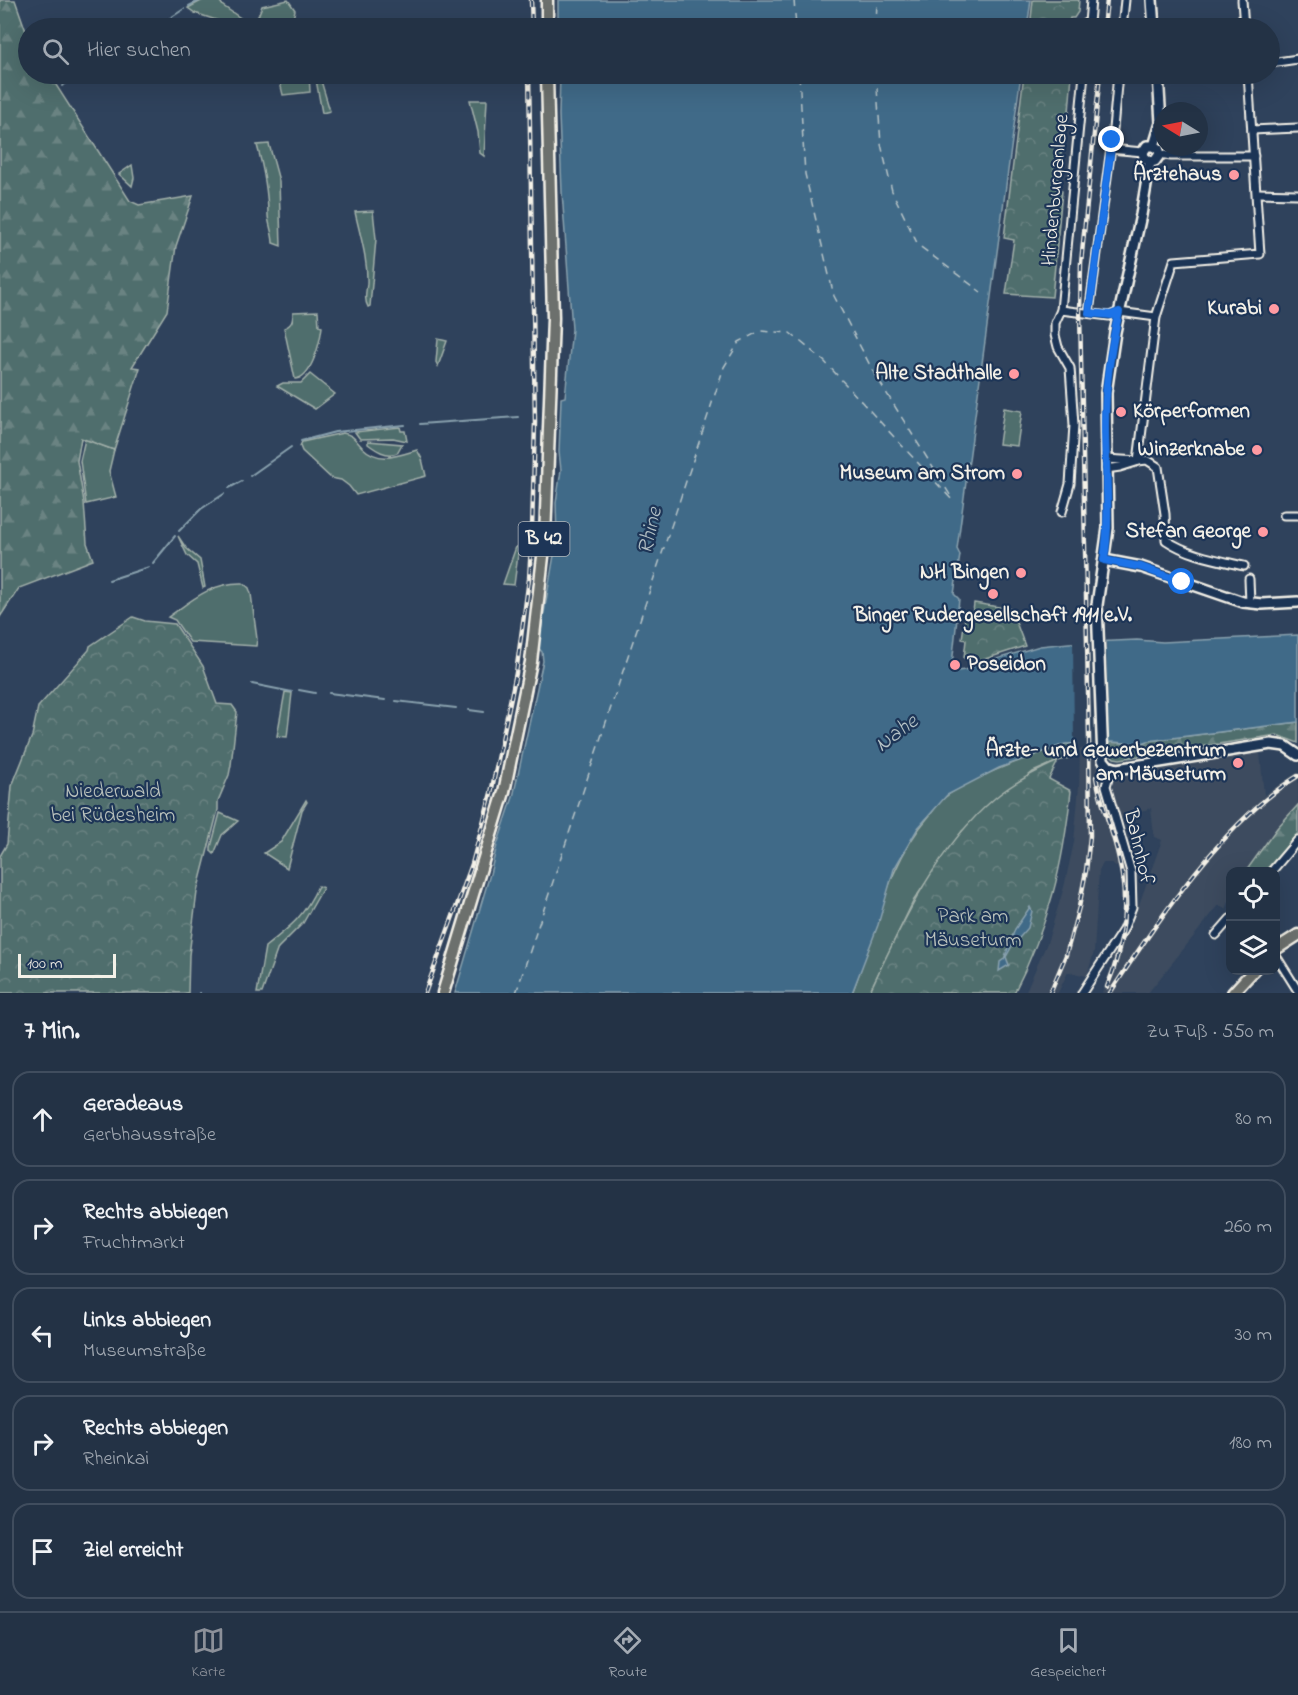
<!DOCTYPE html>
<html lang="de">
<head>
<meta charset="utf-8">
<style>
  body { margin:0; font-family:"Indie Flower",sans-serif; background:#2f3e50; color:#f1f3f6 }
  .controls { position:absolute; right:18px; bottom:18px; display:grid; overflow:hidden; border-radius:12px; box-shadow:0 6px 24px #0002 }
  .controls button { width:54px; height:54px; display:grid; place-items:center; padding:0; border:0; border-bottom:2px solid #404d5e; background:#233245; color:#f1f3f6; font:30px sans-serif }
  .compass { position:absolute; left:1154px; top:102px; width:54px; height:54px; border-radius:50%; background:#233245; box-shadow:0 6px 24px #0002; rotate:280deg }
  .scale { position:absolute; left:18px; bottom:15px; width:98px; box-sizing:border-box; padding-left:6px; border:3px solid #f4f1e8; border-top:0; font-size:16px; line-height:21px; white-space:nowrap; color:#f4f1e8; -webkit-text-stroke:4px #1d3557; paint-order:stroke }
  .stop { position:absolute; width:18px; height:18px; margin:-14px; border:4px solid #1a73e8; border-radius:50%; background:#fff }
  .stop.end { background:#1a73e8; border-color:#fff; box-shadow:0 2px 6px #0008 }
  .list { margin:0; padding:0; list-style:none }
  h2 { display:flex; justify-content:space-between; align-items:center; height:78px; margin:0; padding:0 24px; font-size:26px }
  h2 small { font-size:20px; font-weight:400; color:#a3aab3 }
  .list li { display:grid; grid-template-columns:39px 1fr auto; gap:18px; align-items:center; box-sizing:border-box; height:96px; margin:0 12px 12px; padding:0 12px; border:2px solid #404d5e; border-radius:18px }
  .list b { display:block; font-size:22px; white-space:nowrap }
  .list p { margin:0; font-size:20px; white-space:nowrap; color:#a3aab3 }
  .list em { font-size:20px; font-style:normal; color:#a3aab3 }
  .icon { flex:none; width:33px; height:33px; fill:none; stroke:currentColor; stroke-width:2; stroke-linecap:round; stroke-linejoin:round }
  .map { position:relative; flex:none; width:1298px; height:993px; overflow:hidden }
  .search { position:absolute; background:#233245; box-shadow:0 6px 24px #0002; left:18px; right:18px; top:18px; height:66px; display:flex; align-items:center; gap:15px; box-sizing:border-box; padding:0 21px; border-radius:33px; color:#a3aab3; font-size:22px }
  .sheet { height:618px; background:#233245 }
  nav { display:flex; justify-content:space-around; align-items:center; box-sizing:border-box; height:84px; border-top:2px solid #404d5e; background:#233245; font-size:16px; color:#a3aab3 }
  nav a { display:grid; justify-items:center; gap:3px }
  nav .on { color:#8c9099 }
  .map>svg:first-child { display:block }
</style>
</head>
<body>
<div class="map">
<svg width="1298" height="993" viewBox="0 0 1298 993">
  <defs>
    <pattern id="forest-firs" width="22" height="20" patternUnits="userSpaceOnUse" patternTransform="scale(1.5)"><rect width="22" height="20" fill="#506e6d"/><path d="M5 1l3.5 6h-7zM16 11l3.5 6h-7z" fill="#6a8382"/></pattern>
    <pattern id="park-crowns" width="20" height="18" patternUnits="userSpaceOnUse" patternTransform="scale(1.5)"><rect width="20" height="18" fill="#506e6d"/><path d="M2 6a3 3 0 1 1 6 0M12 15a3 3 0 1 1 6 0" fill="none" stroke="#6a8382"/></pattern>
  </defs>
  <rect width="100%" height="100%" fill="#2f425c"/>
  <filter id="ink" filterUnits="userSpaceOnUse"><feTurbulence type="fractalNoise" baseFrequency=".0167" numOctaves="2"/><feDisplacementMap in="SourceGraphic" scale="12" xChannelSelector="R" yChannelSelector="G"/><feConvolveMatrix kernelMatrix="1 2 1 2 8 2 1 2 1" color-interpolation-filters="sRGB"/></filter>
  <g filter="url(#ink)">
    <g fill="#3c4b5f">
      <polygon points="1096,748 1102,794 1124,861 1127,885 1126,913 1122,914 1121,881 1118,868 1112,863 1103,863 1099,871 1094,952 1087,976 1068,972 1058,993 1025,993 1047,943 1064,887 1074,842 1079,786 1080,749"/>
      <polygon points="1260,752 1264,795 1298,772 1298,805 1277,828 1246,871 1230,872 1230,900 1226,909 1219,905 1148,993 1102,993 1113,962 1111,960 1131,927 1162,840 1154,837 1151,808 1120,818 1112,787 1114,779 1212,759"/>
    </g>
    <g fill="#506e6d" stroke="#a2b0aa" stroke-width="1.5">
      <polygon points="203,0 219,0 223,6 255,28 240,28 195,13 188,8"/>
      <polygon points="288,0 295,10 291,28 261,28 255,24 262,6"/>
      <polygon points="278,74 309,74 310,92 283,95"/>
      <polygon points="315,74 319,74 330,111 322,113"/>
      <polygon points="470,100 487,100 484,156 480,153 478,132"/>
      <path d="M269,144l10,37 2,65 -8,-3c0,-9 -5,-21 -5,-28 0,-22 -5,-48 -11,-70z"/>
      <polygon points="132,165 134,178 132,186 119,174"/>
      <path d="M373,211l3,28 -6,67 -2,1c-4,-7 -2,-15 -1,-23 1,-25 -7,-49 -12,-72z"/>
      <path d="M318,311l1,15 3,1c-2,15 -10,51 -27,52l-11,-51c8,-3 9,-7 9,-16z"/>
      <polygon points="438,339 447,341 438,366 436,362"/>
      <polygon points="310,374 335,394 315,409 277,386 283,383 301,383"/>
      <polygon points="1004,408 1022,411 1017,446 999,444"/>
      <polygon points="400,427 401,431 405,431 407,441 393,438 360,439 355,432"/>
      <path d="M343,433c11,2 12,7 19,14 17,17 35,9 55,3l5,9 4,17 -70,19 -7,-9 -8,-6 -10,-2 -29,-27 -2,-5 2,-4z"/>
      <polygon points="85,439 114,450 109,471 116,497 86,504 80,461"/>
      <path d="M368,441l34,3 -5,9c-11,4 -21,-3 -29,-9z"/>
      <polygon points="178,536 186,548 200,560 205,587 203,588 197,564 187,555"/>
      <polygon points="516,547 519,547 514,585 503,584"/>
      <path d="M243,583l6,5 2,6 6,45 -1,7 -66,-4 -15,-22 -7,-3c24,-17 44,-35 75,-34z"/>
      <polygon points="285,692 292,693 287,737 277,736"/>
      <path d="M1065,744h6l3,5 -1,8 -15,4 -25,11 -71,59 -48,69 -45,93h-17c24,-61 34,-128 78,-178 5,-7 11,-16 18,-20 36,-24 78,-36 117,-51z"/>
      <polygon points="306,800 307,802 302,810 287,868 264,853 281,842"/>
      <polygon points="220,813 238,821 222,835 214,854 211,851 211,847"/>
      <path d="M318,886l5,2 -20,35 -25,25 -16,45h-5l8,-46c27,-22 38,-29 53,-61z"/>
    </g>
    <g fill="url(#forest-firs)" stroke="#a2b0aa" stroke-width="1.5">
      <polygon points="0,0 15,0 28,37 28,74 49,74 130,201 139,205 193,196 176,246 167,311 132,367 140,368 114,450 81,438 77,461 84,502 87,543 93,560 19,588 0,617"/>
      <polygon points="1298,722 1298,743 1277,735 1120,759 1114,758 1109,753 1109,742 1139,744 1148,741"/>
      <polygon points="1298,805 1298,833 1265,871 1246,871 1277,828"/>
    </g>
    <g fill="url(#park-crowns)" stroke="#a2b0aa" stroke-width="1.5">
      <polygon points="1033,0 1079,0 1078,12 1074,18 1070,18 1069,28 1030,28"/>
      <polygon points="1024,74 1072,74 1068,125 1064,125 1057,190 1062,191 1052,297 1006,294 1014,240 1004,238"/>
      <polygon points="974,603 1011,609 1025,646 979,661 978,659 969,660 964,658 966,640 962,639 966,611 973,612"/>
      <polygon points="133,617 145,621 175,624 203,666 217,704 232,705 237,712 231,765 229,775 218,801 218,810 197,892 189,955 188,993 0,993 0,856 7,844 12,786 32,736 38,707 89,650 90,646"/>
      <path d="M1058,761l-9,18 22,12c-8,75 -22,134 -57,202h-145c32,-68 67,-145 126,-195 18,-15 41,-27 63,-37z"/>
    </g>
    <g fill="#416b88" stroke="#89a1ae" stroke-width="1.5">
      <polygon points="558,0 1031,0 1027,28 561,28 558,16"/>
      <polygon points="560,74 1021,74 957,549 960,555 954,594 959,599 952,665 957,671 965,670 973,666 1040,646 1069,643 1137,640 1163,642 1298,635 1298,722 1148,741 1139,744 1112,742 1065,744 999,768 947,795 918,828 894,869 878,925 852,993 455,993 490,874 497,845 513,797 543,661 542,652 538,647 557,538 556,503 561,470 559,452 561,398 565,397 572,329 562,192 559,115"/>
      <polygon points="1030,907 1032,911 1028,928 1012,946 1006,957 1009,965 999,971 1000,962 1004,959 1015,929"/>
    </g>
    <polygon fill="#2f425c" points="1106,638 1109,745 1098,746 1094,641 1096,746 1074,747 1073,640"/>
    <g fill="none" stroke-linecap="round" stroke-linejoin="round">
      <g stroke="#89a1ae" stroke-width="2">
        <polyline points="189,6 201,0"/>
        <polyline points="155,28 184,9"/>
        <polyline points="62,86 82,74"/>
        <polyline points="420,424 518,417"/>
        <polyline points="301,441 335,432 405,425"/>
        <polyline points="250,476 291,447"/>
        <polyline points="229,488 242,481"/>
        <polyline points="179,531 201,509 224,494"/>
        <polyline points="153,563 175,536"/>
        <polyline points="109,580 149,567"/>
        <polyline points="252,684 292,692"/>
        <polyline points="299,690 315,693"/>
        <polyline points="329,693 385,700"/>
        <polyline points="396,701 456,708"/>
        <polyline points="469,710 484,712"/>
        <polyline points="199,993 200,993"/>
      </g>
      <g stroke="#b5c2c6" stroke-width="1.5" stroke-dasharray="8 6" stroke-linecap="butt">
        <polyline points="794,0 796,28"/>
        <polyline points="876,28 877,0"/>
        <polyline points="799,74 805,174 834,296 874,373 952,498"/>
        <polyline points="876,74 881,144 892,191 918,245 981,292"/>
        <polyline points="516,993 724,367 739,342 760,331 790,333 824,361 954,502"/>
      </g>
      <g stroke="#f4f1e8" stroke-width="11">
        <g id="minor">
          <polyline points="1242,0 1244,28"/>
          <polyline points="1089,23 1091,0"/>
          <polyline points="1080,28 1086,23 1091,24 1095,28"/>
          <polyline points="1122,28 1125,0"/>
          <polyline points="1270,63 1298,59"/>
          <polyline points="1252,130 1298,128"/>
          <polyline points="1110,149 1143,152"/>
          <polyline points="1160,154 1171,156 1254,156"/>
          <polyline points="1257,193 1298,194"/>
          <polyline points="1061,310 1109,316 1119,312 1156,317"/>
          <polyline points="1089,313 1112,140 1118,74"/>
          <path d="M1106,459l32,2 9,-1 11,7 7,47 1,26c22,15 52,20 78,26"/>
          <polyline points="1138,461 1156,317 1174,261 1260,254 1248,74"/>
          <polyline points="1106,469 1120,467 1136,462"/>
          <polyline points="1062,512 1070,484 1074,425 1070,368 1058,347 1055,335 1055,323 1061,310 1084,74"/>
          <polyline points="1284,515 1298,515"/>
          <polyline points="1249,579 1250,603"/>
          <polyline points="1271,872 1298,840"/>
          <polyline points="1216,935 1230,919"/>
          <polyline points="1276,956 1298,991"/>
          <polyline points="1082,993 1123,930 1132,907 1131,872 1106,786 1111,768"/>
        </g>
      </g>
      <g stroke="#f4f1e8" stroke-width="14">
        <g id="secondary">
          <polyline points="1152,0 1154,28"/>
          <polyline points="1154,146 1161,123 1158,74"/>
          <polyline points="1150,162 1141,215 1115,332 1106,393 1108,528 1097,605 1103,760 1108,766 1117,769 1271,744 1285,746 1298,755"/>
          <polyline points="1150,162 1144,157 1143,152 1147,146 1154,146"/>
          <polyline points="1150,162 1155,161 1160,154 1158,148 1154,146"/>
          <polyline points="1104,560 1141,567 1243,602 1262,604 1298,602"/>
        </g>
      </g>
      <g stroke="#f4f1e8" stroke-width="15">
        <g id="primary">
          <polyline points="547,0 547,28"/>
          <polyline points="1276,949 1298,935"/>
          <polyline points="443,993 504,792 531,662 545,539 553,318 547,74"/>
          <polyline points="1233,993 1254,970"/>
        </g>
      </g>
      <use href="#minor" stroke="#1d3557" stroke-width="7"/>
      <use href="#secondary" stroke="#1d3557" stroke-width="9"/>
      <use href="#primary" stroke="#6c706d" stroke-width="10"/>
      <g stroke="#f4f1e8" stroke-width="4.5">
        <g id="rail">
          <polyline points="531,0 532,28"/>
          <polyline points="1104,28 1107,0"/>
          <path d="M1096,777c5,28 17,54 23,82 10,43 5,87 -12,128"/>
          <polyline points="425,993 472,864 491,793 516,673 529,579 532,530 535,422 529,74"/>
          <polyline points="1050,993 1066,955 1079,907 1086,871 1090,836 1089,737 1080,312 1081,263 1100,74"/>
          <path d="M1110,993c48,-73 113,-171 188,-217"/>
        </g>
      </g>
      <use href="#rail" stroke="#1d3557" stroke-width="2" stroke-dasharray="7" stroke-linecap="butt"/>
    </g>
  </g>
  <g fill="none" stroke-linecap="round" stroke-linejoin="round" filter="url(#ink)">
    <path stroke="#1a73e8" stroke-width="8" d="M1112,140l-23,173 22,2 8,-3c-9,38 -14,76 -14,114 0,45 6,89 -1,134l37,7 41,15"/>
  </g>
  <g fill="#ff9aa2" stroke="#1d3557" stroke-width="2">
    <circle cx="1234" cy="175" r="6"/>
    <circle cx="1274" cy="309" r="6"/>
    <circle cx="1014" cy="374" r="6"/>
    <circle cx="1121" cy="412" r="6"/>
    <circle cx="1257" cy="450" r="6"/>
    <circle cx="1017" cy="474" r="6"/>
    <circle cx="1263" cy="532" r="6"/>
    <circle cx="1021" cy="573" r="6"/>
    <circle cx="993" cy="594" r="6"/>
    <circle cx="955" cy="665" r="6"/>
    <circle cx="1238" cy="763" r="6"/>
  </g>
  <g text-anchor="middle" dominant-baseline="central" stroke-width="4.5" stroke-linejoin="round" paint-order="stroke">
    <rect fill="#1d3557" stroke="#b4b9bc" stroke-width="1.5" x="518.5" y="522" width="51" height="34" rx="4.5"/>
    <g font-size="20" font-weight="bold" fill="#f4f1e8">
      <text x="544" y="539">B 42</text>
    </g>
    <g font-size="21" font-weight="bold" fill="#f4f1e8" stroke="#1d3557" text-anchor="end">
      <text x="1222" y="175">Ärztehaus</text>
      <text x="1262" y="309">Kurabi</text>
      <text x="1002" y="374">Alte Stadthalle</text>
      <text x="1133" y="412" text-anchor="start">Körperformen</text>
      <text x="1245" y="450">Winzerknabe</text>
      <text x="1005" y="474">Museum am Strom</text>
      <text x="1251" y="532">Stefan George</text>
      <text x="1009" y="573">NH Bingen</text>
      <text x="993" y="616" text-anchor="middle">Binger Rudergesellschaft 1911 e.V.</text>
      <text x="967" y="665" text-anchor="start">Poseidon</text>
      <text x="1226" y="751">Ärzte- und Gewerbezentrum<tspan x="1226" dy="24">am Mäuseturm</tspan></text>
    </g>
    <g font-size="21" fill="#f4f1e8" stroke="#1d3557">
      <text transform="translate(1056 190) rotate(-85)">Hindenburganlage</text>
      <text transform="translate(1138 847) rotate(77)">Bahnhof</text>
    </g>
    <g font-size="21" fill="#bbc3bd" stroke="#1d3557">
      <text x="113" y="792">Niederwald<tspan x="113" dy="24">bei Rüdesheim</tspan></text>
      <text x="973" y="917">Park am<tspan x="973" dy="24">Mäuseturm</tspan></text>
    </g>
    <g font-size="22" font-style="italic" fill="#b5c2c6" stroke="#1d3557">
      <text transform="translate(651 531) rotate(-77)">Rhine</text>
      <text transform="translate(897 734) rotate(-37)">Nahe</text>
    </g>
  </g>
</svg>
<div class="controls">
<button><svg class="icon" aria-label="locate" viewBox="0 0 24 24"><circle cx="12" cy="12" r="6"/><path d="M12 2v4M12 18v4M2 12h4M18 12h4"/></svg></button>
<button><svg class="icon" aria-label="layers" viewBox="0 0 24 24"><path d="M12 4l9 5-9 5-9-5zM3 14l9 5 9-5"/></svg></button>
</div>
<svg class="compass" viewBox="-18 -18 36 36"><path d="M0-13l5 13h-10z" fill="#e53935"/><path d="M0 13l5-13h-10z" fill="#a3aab3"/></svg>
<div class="scale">100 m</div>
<div class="stop" style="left:1182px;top:582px"></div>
<div class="stop end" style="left:1112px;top:140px"></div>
<div class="search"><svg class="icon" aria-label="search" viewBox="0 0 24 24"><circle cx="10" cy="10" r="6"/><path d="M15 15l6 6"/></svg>Hier suchen</div>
</div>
<section class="sheet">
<h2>7 Min.<small>Zu Fuß · 550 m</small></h2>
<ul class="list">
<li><svg class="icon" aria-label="ahead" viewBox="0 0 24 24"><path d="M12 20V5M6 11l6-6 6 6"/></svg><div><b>Geradeaus</b><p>Gerbhausstraße</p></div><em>80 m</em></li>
<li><svg class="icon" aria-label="right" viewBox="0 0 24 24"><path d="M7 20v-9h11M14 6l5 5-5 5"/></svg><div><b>Rechts abbiegen</b><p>Fruchtmarkt</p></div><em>260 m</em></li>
<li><svg class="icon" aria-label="left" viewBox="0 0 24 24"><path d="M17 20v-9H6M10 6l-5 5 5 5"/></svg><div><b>Links abbiegen</b><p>Museumstraße</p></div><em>30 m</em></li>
<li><svg class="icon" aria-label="right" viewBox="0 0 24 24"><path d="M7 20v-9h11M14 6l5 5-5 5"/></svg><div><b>Rechts abbiegen</b><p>Rheinkai</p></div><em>180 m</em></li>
<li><svg class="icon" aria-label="arrive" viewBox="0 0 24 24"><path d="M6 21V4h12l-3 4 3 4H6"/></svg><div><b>Ziel erreicht</b></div></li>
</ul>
</section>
<nav>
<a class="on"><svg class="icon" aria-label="map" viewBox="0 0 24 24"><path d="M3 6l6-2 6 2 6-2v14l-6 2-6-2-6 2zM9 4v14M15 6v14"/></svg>Karte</a>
<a><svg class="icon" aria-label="directions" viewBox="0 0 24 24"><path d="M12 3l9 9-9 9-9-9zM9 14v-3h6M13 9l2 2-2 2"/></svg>Route</a>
<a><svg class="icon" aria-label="saved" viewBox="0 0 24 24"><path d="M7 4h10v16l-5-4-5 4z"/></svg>Gespeichert</a>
</nav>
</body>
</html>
